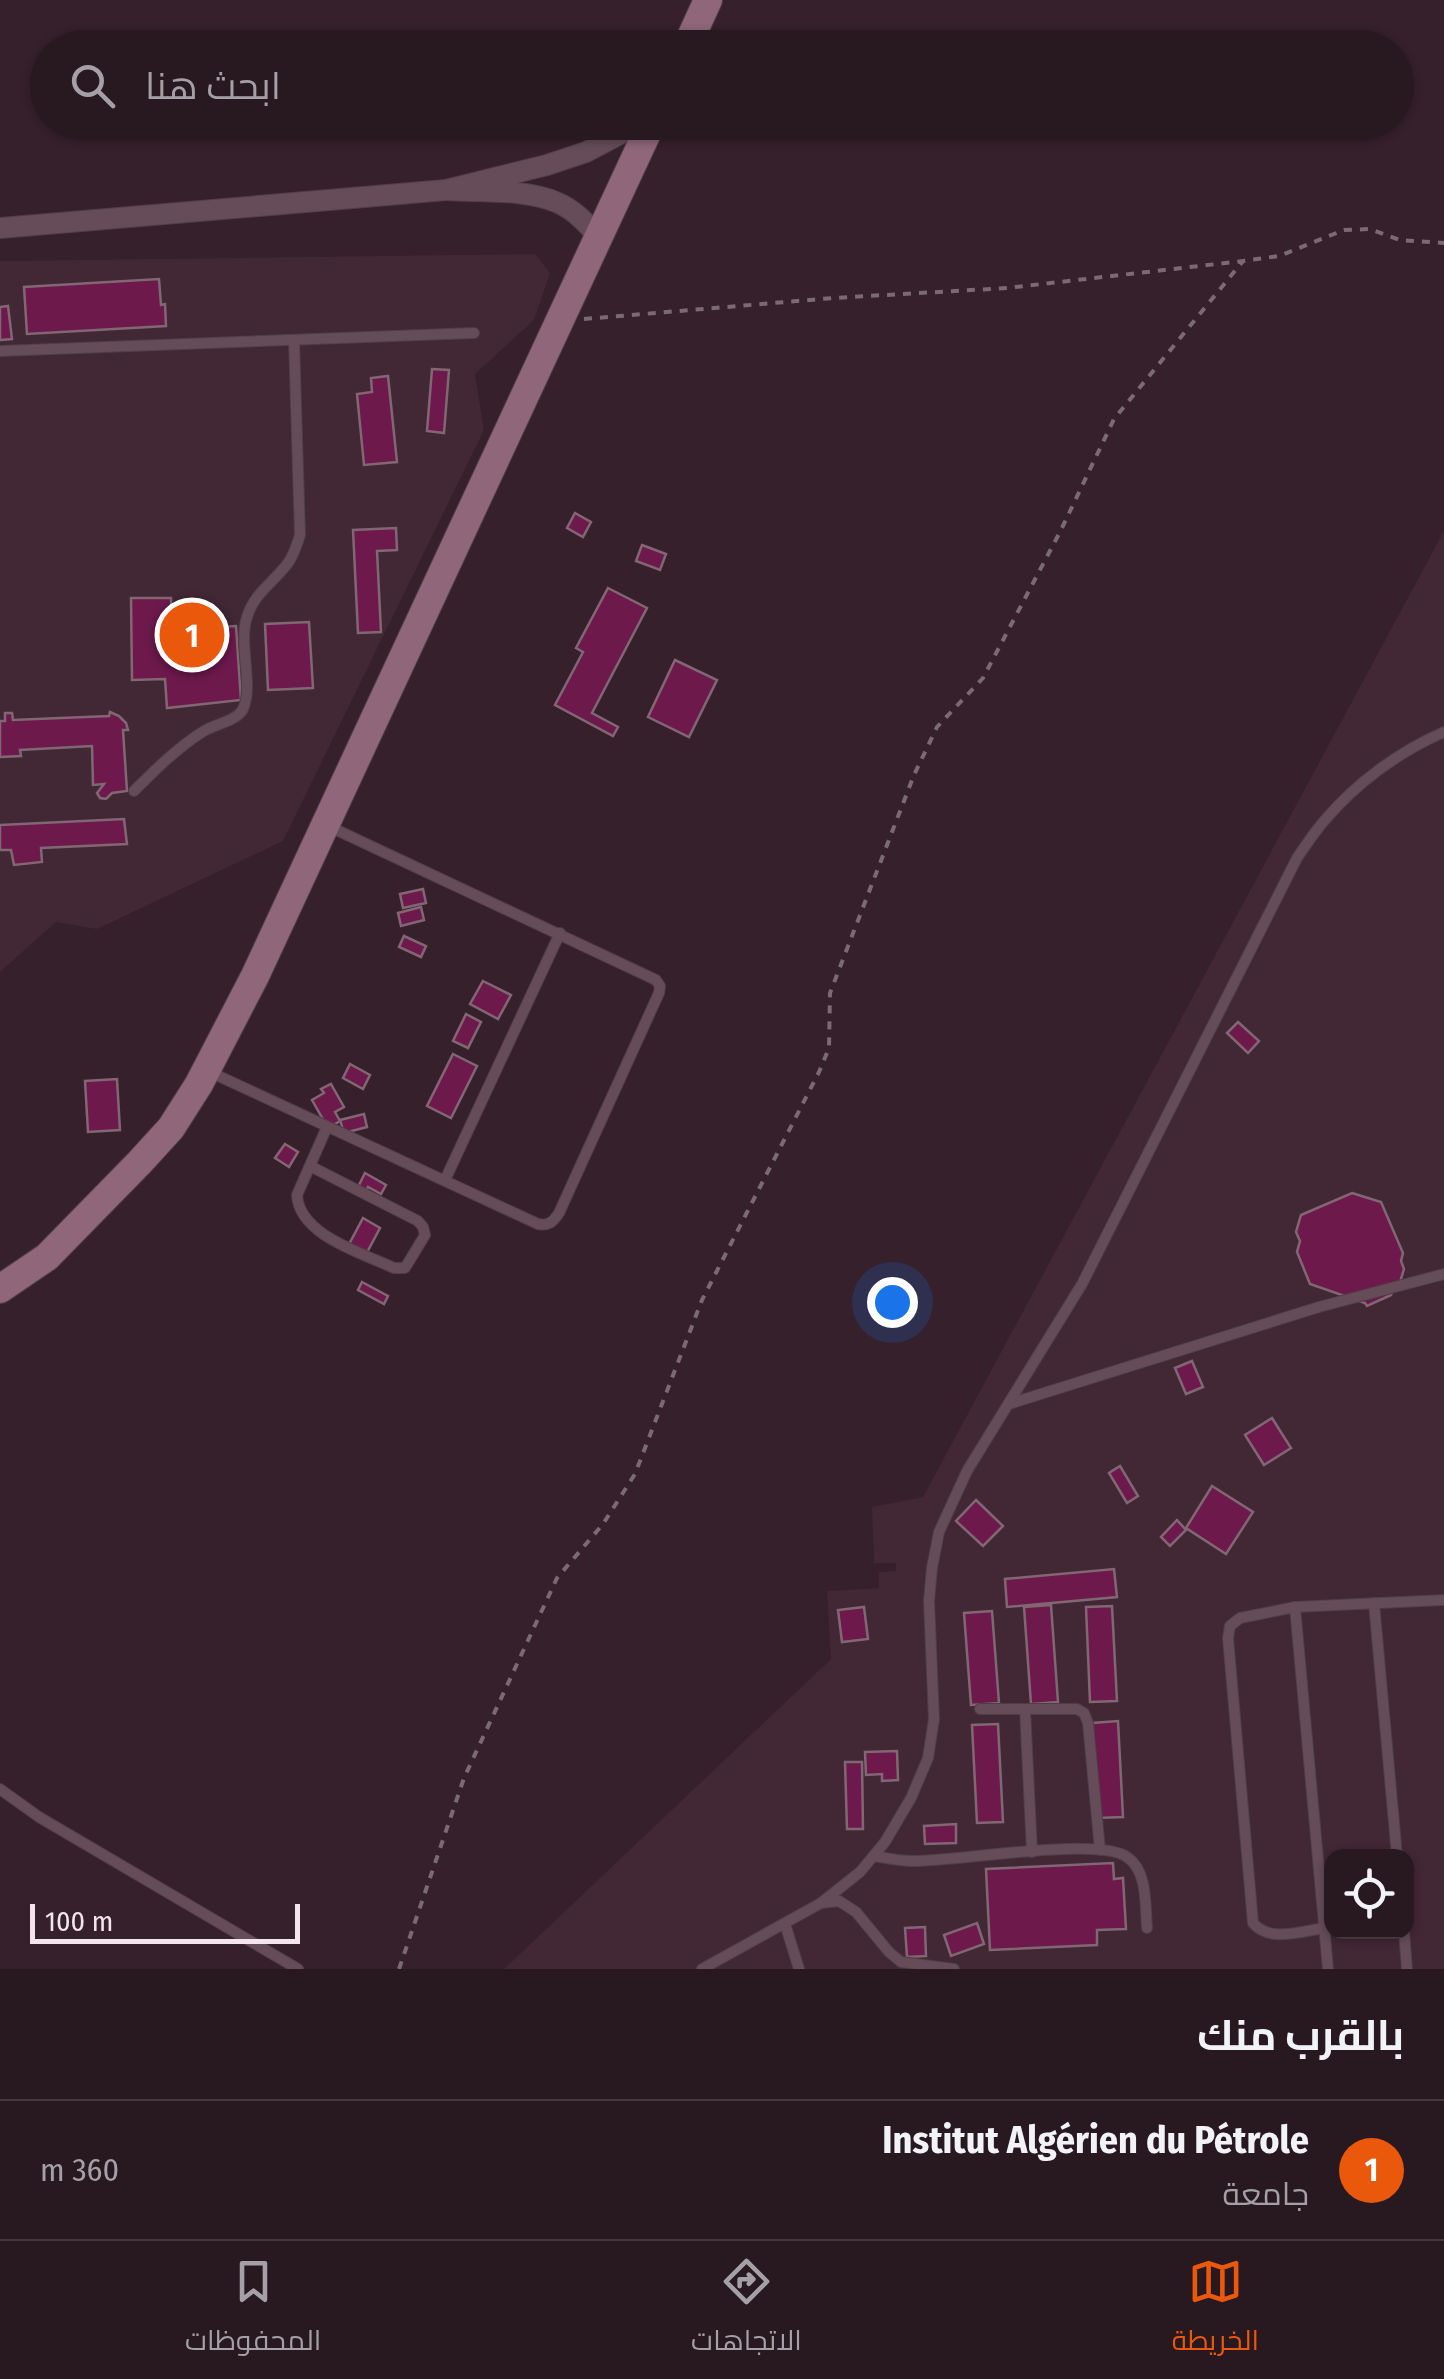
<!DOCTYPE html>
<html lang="ar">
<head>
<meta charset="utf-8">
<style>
  body { margin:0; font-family:"Fira Sans Condensed",Cairo,sans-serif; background:#34252d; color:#f1f3f6; direction:rtl }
  .controls { position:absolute; right:30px; bottom:30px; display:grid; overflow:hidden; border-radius:20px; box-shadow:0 2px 8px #0004 }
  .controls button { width:90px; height:90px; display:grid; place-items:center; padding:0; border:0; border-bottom:2px solid #44373e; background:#281820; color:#f1f3f6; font:50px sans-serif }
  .scale { position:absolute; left:30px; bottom:25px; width:270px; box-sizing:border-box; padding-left:10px; border:5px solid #f4e5ec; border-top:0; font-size:28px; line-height:35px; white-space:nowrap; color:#f4e5ec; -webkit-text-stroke:8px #35202b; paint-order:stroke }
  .you { position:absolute; left:892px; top:1302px; width:35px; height:35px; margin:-25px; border:8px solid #fff; border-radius:50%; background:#1a73e8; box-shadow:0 0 0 15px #1a73e833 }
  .badge { display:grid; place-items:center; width:65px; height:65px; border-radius:50%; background:#ea580c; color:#fff; font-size:32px; font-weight:700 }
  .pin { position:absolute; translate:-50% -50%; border:5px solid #fff; box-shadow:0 2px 10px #0006 }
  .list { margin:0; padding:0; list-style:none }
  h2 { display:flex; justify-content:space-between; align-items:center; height:130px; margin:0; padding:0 40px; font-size:42px }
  h2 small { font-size:32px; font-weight:400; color:#a5a0a5 }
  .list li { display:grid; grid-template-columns:65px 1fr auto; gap:30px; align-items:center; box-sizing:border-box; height:140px; padding:0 40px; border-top:2px solid #44373e }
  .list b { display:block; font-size:38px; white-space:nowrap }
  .list p { margin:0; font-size:32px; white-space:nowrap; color:#a5a0a5 }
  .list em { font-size:32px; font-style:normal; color:#a5a0a5 }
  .icon { flex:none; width:55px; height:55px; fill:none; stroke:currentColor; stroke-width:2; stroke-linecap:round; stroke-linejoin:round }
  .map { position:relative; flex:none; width:1444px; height:1969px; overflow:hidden; direction:ltr }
  .search { position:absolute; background:#281820; box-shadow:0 2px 8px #0004; left:30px; right:30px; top:30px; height:110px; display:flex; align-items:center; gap:25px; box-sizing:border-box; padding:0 35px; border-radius:55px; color:#a5a0a5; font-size:38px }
  .sheet { height:270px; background:#281820 }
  nav { display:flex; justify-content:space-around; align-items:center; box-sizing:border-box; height:140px; border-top:2px solid #44373e; background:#281820; font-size:28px; color:#a5a0a5 }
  nav a { display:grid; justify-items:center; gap:5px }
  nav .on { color:#ea580c }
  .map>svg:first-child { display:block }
</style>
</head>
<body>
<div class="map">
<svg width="1444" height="1969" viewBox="0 0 1444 1969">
  <rect width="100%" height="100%" fill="#35202b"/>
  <g fill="#422735" fill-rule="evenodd">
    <polygon points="535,254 550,273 534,320 475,374 484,430 283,841 97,929 56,922 0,972 0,261"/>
    <path d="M1444,531v1438h-940l327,-310 -4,-68 52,-3v-16l17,-1v-8h-22l-2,-56 51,-10zM1332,1856h74v76h-74z"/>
  </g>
  <g fill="#6d194c" stroke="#816773" stroke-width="2.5">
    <polygon points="159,279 161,305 165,304 166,326 27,334 24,287"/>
    <polygon points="8,306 12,339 0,340 0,307"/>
    <polygon points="432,369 449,370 444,433 427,431"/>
    <polygon points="388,376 397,462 364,465 357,394 372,392 371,378"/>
    <polygon points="575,513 591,522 583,537 567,528"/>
    <polygon points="396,528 397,550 377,551 381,632 358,633 353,530"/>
    <polygon points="642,545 666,554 660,570 636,561"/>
    <polygon points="608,588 647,608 592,713 618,727 613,736 555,705 583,652 576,648"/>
    <polygon points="131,598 171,598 172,629 236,626 241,700 167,708 165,679 132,680"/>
    <polygon points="309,622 313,688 268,690 265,624"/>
    <polygon points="675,660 717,680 689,737 648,717"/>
    <polygon points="110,712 119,716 126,723 128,730 123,730 127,791 112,793 106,799 100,798 97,793 104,784 93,785 92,746 20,750 21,756 0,757 0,721 5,721 5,713 12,713 13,720 109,716"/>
    <polygon points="124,819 127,844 41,848 42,862 14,865 11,850 0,850 0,825"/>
    <polygon points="423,889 426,903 403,908 400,894"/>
    <polygon points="421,907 424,920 401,926 398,913"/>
    <polygon points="404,936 426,946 421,957 399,947"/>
    <polygon points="483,981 511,995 498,1019 470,1004"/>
    <polygon points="466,1014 481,1022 468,1048 453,1041"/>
    <polygon points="1238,1022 1259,1041 1248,1053 1227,1033"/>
    <polygon points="453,1054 477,1066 451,1118 427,1106"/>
    <polygon points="350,1064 370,1075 363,1089 343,1078"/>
    <polygon points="117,1079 120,1130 88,1132 85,1081"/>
    <polygon points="331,1084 344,1107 335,1112 340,1121 328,1128 312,1100 324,1093 321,1089"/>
    <polygon points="364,1114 367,1127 344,1133 340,1120"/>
    <polygon points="285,1144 298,1152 289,1167 275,1158"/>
    <polygon points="365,1173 386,1185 381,1194 368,1187 363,1197 355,1193"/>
    <polygon points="1352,1193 1381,1202 1403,1253 1401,1261 1404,1269 1400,1282 1394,1285 1391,1295 1367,1306 1365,1303 1310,1284 1297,1252 1300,1241 1296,1232 1301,1215"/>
    <polygon points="363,1218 380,1228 364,1258 347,1248"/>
    <polygon points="362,1282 388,1296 384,1304 358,1290"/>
    <polygon points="1192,1361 1203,1387 1186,1394 1175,1368"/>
    <polygon points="1272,1418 1291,1448 1264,1465 1245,1435"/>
    <polygon points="1120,1466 1138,1496 1127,1503 1109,1473"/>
    <polygon points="1212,1486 1253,1512 1226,1554 1186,1528"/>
    <polygon points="976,1500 1003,1526 983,1546 956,1521"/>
    <polygon points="1177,1520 1186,1530 1170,1546 1161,1537"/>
    <polygon points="1114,1569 1117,1597 1007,1607 1005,1579"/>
    <polygon points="1051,1605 1058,1702 1031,1704 1024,1607"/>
    <polygon points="1112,1606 1117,1701 1090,1702 1086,1607"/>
    <polygon points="864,1607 868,1639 842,1642 838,1610"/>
    <polygon points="992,1611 999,1703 971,1705 964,1613"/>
    <polygon points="1118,1721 1123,1817 1097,1818 1092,1723"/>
    <polygon points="998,1724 1003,1822 977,1823 972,1725"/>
    <polygon points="897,1751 898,1780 882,1781 882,1774 866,1775 865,1752"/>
    <polygon points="845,1762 862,1762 863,1829 847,1829"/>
    <polygon points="956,1824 956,1843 925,1844 924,1826"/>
    <polygon points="1113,1863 1114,1879 1123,1878 1126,1929 1097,1930 1097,1945 990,1950 986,1869"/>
    <polygon points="977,1923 984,1944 951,1956 944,1935"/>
    <polygon points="925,1927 926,1956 907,1957 905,1928"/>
  </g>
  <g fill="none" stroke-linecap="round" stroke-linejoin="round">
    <g stroke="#503e47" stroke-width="12">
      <g id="service">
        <polyline points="0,351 474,333"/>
        <path d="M134,791c21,-21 44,-44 70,-60 11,-7 33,-10 39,-22 11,-23 -5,-66 4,-92 7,-24 27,-35 41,-54 6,-8 9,-19 12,-28l-6,-195"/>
        <path d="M210,1072l328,152c11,2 15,-2 21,-11l100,-220 1,-7 -4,-6 -330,-155"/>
        <path d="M310,1166l108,55 5,6 2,8 -20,33h-11c-32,-15 -95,-33 -97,-73l26,-59 4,-9"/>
        <polyline points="445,1180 560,933"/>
        <polyline points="1009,1404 1319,1307 1444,1274"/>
        <polyline points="1374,1603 1397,1856"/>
        <polyline points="1295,1607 1328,1969"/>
        <polyline points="980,1709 1077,1709 1084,1713 1088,1723 1100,1850"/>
        <polyline points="1025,1709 1032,1852"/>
        <polyline points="0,1789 39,1817 298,1969"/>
        <path d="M874,1856c12,2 25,5 38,5 43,1 185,-25 215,-4 21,14 18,48 20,71"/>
        <path d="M821,1903l39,-31 25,-30 26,-44 17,-40 6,-39 -5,-118 3,-33 7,-36 28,-61 115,-187 215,-426c9,-13 18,-27 28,-38 31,-37 75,-69 119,-88"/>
        <polyline points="785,1924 799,1969"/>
        <path d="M1325,1928c-24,3 -55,15 -72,-5l-25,-285 2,-12 10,-8 55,-11 149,-7"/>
        <polyline points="1404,1932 1407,1969"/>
        <polyline points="702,1969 821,1903 839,1901 856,1912 889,1952 901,1962 954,1969"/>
      </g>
    </g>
    <g stroke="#503e47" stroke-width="22">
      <g id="minor">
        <polyline points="0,228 446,190"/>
        <path d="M599,237c-12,-13 -25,-28 -43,-35 -30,-13 -77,-10 -110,-12l101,-25 39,-13 57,-30"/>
      </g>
    </g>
    <g stroke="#503e47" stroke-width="30">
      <g id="secondary">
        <polyline points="686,48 708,0"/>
        <polyline points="0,1289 47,1257 140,1162 171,1128 199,1084 255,976 652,122"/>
      </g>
    </g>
    <g stroke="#7c6a73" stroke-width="4" stroke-dasharray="8 8" stroke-linecap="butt">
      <polyline points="584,319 833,298 1007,288 1243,261 1279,256 1344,230 1370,229 1400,240 1444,243"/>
      <polyline points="399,1969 464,1778 557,1578 603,1524 635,1474 702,1300 819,1072 829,1048 830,993 914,775 937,727 983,678 1061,530 1114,419 1243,261"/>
    </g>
    <use href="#service" stroke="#654c58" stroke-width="10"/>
    <use href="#minor" stroke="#654c58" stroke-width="20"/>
    <use href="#secondary" stroke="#8f667a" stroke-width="28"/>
  </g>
</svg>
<div class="controls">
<button><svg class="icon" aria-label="locate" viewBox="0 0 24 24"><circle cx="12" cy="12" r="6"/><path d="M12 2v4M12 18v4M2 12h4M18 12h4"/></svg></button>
</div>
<div class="scale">100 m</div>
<div class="you"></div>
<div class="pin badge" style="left:192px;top:635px">1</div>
<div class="search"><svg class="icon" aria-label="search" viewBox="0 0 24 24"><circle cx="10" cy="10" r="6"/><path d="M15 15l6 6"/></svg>ابحث هنا</div>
</div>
<section class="sheet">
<h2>بالقرب منك<small></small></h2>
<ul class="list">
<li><span class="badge">1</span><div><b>Institut Algérien du Pétrole</b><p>جامعة</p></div><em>360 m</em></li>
</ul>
</section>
<nav>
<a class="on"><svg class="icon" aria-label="map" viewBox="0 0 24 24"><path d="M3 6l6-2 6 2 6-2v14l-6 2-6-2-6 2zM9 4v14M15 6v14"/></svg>الخريطة</a>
<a><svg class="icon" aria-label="directions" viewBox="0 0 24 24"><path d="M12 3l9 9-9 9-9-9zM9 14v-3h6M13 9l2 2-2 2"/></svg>الاتجاهات</a>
<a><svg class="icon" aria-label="saved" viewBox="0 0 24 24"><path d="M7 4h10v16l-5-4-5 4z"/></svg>المحفوظات</a>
</nav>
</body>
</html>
